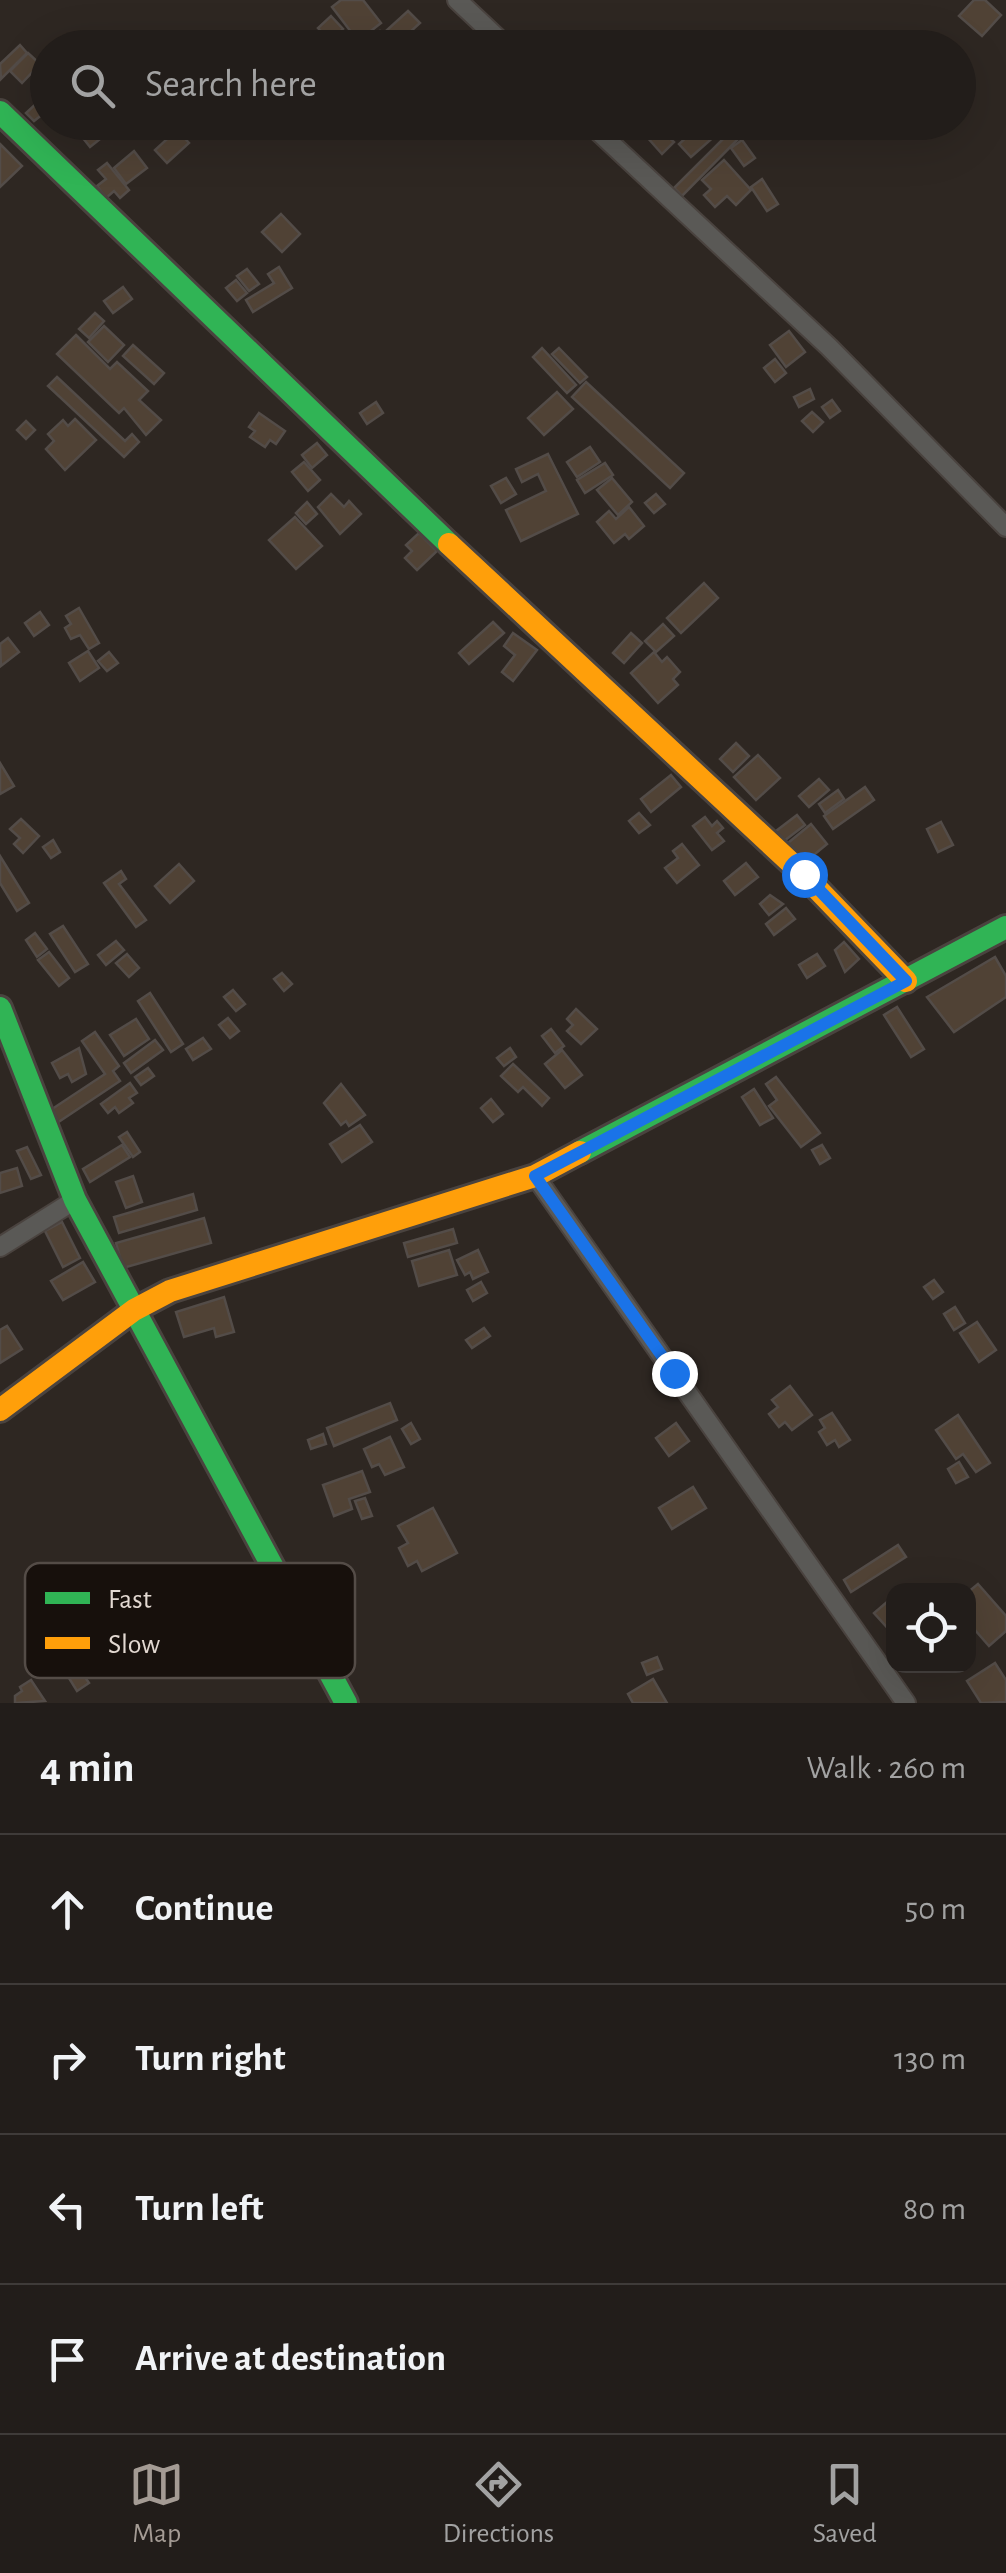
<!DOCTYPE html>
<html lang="en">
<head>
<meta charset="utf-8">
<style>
  body { margin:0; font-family:"Alegreya Sans",sans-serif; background:#2a2623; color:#f1f3f6 }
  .controls { position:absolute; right:30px; bottom:30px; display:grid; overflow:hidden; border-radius:20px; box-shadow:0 10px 40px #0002 }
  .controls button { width:90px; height:90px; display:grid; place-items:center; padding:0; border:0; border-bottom:2px solid #3f3b39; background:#221d1a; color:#f1f3f6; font:50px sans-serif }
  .stop { position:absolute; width:30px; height:30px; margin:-22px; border:8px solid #1a73e8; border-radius:50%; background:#fff }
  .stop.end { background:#1a73e8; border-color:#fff; box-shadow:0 2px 10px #0008 }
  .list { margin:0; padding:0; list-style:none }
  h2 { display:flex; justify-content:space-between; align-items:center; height:130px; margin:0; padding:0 40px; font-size:42px }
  h2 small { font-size:32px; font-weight:400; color:#a2a2a2 }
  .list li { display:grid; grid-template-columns:65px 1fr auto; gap:30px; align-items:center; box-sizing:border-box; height:150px; padding:0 40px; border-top:2px solid #3f3b39 }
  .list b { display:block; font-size:38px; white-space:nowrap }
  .list em { font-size:32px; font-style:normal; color:#a2a2a2 }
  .icon { flex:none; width:55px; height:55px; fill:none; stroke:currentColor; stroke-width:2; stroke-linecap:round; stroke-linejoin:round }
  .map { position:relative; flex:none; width:1006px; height:1703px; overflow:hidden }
  .search { position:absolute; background:#221d1a; box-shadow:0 10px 40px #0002; left:30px; right:30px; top:30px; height:110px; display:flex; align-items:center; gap:25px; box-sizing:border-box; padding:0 35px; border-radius:55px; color:#a2a2a2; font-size:38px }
  .sheet { height:730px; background:#221d1a }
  nav { display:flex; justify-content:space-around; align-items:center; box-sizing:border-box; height:140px; border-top:2px solid #3f3b39; background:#221d1a; font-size:28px; color:#a2a2a2 }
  nav a { display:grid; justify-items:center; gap:5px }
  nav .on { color:#a49b94 }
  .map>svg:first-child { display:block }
</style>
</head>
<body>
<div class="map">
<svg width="1006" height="1703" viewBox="0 0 1006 1703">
  <rect width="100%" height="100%" fill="#2e2722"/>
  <g fill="#504235" stroke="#534c48" stroke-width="2.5">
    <polygon points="341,0 363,0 381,23 358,41 332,7"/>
    <polygon points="974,0 985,0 1001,15 982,36 959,16"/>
    <polygon points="408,11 420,23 399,42 387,30"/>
    <polygon points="331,16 343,29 330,41 318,28"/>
    <polygon points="380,31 393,45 391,48 377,48 370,41"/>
    <polygon points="20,45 27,53 1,79 0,64"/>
    <polygon points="28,53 40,64 22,83 10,71"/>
    <polygon points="40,100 48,110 34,121 26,113"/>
    <polygon points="82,122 118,122 119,124 90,147 75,128"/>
    <polygon points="683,122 704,122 716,135 691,157 679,144 689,135 680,125"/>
    <polygon points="657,127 674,142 662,154 647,137"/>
    <polygon points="735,127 743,134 682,196 674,188"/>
    <polygon points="177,130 189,143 167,163 155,150"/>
    <polygon points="742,140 755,158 744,166 731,148"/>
    <polygon points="0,144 22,166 0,187"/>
    <polygon points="134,151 147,168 126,184 114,168"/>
    <polygon points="724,160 751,190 736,205 727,196 715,207 704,195 711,189 702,180"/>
    <polygon points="107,163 129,190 120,198 114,191 106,198 97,186 106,179 98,170"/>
    <polygon points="762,179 778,204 767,211 751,187"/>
    <polygon points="281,214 300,234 282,252 262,232"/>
    <polygon points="279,267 292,288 253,312 246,300 274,283 268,274"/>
    <polygon points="247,269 259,284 249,291 237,276"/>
    <polygon points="236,280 247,293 237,301 226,288"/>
    <polygon points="123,287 132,299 113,313 104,301"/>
    <polygon points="95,313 104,321 89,338 79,329"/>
    <polygon points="104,326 124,345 108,362 88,342"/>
    <polygon points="789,331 805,352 786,367 770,345"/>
    <polygon points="76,335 110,369 117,362 148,391 139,400 161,420 146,435 124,408 119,413 57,354"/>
    <polygon points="133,345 164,373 154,384 123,356"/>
    <polygon points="542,348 576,385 567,393 533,357"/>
    <polygon points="559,348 587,377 580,383 552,354"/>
    <polygon points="775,359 786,373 775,382 764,368"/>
    <polygon points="57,377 125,441 132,434 139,442 124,457 48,386"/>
    <polygon points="586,382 684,473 670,488 572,397"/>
    <polygon points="810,389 814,399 799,407 794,397"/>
    <polygon points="557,392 573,409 544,435 528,418"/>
    <polygon points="832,400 840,411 830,418 822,407"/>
    <polygon points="376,402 383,413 367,424 360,413"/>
    <polygon points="812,412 823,422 813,432 802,421"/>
    <polygon points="259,413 285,431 276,444 270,440 265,447 250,437 255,431 249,427"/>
    <polygon points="75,419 96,440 65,470 46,449 54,441 48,434 63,420 68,426"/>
    <polygon points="26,421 35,430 26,439 17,430"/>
    <polygon points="317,443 327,455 312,468 302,455"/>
    <polygon points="590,447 600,462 577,477 567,462"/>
    <polygon points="548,454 578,514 521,541 506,510 546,491 538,474 522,482 516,469"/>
    <polygon points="304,462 320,480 308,491 292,472"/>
    <polygon points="605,463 613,475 585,493 577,480"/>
    <polygon points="506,478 516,494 501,503 491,486"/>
    <polygon points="612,478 632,502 618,515 597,490"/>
    <polygon points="331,494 344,507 349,501 361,514 340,534 318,507"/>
    <polygon points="656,494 665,504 654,513 645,503"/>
    <polygon points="307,502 317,514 306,524 296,513"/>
    <polygon points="629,507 644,526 629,539 625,534 614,543 597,522 609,511 616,519"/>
    <polygon points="295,517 322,546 296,569 269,540"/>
    <polygon points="419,533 437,551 417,570 405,558 412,551 406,545"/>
    <polygon points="704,583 718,598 681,633 667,618"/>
    <polygon points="79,608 99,643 89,649 80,635 71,639 65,628 71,624 66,616"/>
    <polygon points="40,612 49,625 34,636 25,623"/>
    <polygon points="493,622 504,633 469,664 459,653"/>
    <polygon points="663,624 674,636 656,652 645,641"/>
    <polygon points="513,633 537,650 513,681 502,672 515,655 504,646"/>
    <polygon points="631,633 642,643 624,663 613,653"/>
    <polygon points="8,638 19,652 1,666 0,644"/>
    <polygon points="88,651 99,668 80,681 69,663"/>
    <polygon points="109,652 118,663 107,671 98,661"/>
    <polygon points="654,652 662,662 667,657 680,672 673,679 678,685 658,703 631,673"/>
    <polygon points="736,743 749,756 733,772 720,759"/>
    <polygon points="758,755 780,778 756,800 734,777"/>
    <polygon points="0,763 14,786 0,794"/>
    <polygon points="671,775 681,787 651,812 641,799"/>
    <polygon points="819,779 829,790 809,807 799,796"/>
    <polygon points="865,787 874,800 833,829 824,816"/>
    <polygon points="838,790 844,799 825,813 819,804"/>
    <polygon points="639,813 650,825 639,833 629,821"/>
    <polygon points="797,815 805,825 780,844 772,834"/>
    <polygon points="705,817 712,826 717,821 723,828 717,833 724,841 712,850 693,826"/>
    <polygon points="21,819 39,836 23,853 14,844 20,838 10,829"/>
    <polygon points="941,822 953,845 938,852 927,829"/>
    <polygon points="811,824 827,844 804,863 788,843"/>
    <polygon points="53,840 60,852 51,858 43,847"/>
    <polygon points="682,844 699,865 677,883 665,868 678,858 673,851"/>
    <polygon points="0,856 29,903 17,911 0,883"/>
    <polygon points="746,863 758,877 735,895 724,881"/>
    <polygon points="179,864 194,881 170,903 155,886"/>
    <polygon points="121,871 126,879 119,884 146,920 136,927 104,883"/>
    <polygon points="770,895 783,904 769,915 760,904"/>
    <polygon points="786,908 795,919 774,935 766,924"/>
    <polygon points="63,926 88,964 75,972 50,934"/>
    <polygon points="35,933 47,949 37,957 26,940"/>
    <polygon points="116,941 124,950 106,965 98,955"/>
    <polygon points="844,942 859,959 845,972 835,950"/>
    <polygon points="49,952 69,978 59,986 38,960"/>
    <polygon points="127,954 139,968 129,977 116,963"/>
    <polygon points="817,954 825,966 807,978 799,965"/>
    <polygon points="995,957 1006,976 1006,997 954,1032 927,997"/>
    <polygon points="282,973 292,984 284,991 274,979"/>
    <polygon points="233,990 245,1004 236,1011 224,997"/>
    <polygon points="150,993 183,1044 171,1052 138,1001"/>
    <polygon points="897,1007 924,1049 911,1057 884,1015"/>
    <polygon points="576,1009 597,1029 581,1044 567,1031 573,1025 567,1019"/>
    <polygon points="228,1018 239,1031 230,1038 219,1025"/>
    <polygon points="136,1019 149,1039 124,1056 110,1035"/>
    <polygon points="551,1029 564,1046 555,1053 542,1036"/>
    <polygon points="95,1032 119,1066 113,1071 120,1081 54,1125 46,1113 105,1074 82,1041"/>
    <polygon points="203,1038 211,1049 193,1060 186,1049"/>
    <polygon points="155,1040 163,1050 131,1073 124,1063"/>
    <polygon points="79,1048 86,1074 72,1082 68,1074 60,1078 52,1063"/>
    <polygon points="510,1048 516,1057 504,1066 497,1058"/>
    <polygon points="562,1050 582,1075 565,1088 545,1064"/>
    <polygon points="513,1064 549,1098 542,1106 523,1087 518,1092 501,1076"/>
    <polygon points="148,1068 154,1076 141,1085 135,1077"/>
    <polygon points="776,1077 820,1133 801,1147 769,1106 777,1100 766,1084"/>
    <polygon points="130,1083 137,1093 129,1098 133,1103 119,1113 115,1107 108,1113 101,1104"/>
    <polygon points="341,1084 365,1115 349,1126 346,1121 341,1125 324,1103"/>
    <polygon points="754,1089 773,1118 760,1125 742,1097"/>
    <polygon points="491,1099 503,1114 493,1122 481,1108"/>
    <polygon points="360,1125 372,1142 342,1162 330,1144"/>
    <polygon points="127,1132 140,1152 133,1157 119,1137"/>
    <polygon points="122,1145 130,1157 90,1182 83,1169"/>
    <polygon points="822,1145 830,1158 820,1164 812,1150"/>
    <polygon points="27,1147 41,1175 31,1179 17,1151"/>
    <polygon points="17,1168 22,1186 0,1193 0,1173"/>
    <polygon points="133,1176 142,1202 126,1208 116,1182"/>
    <polygon points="193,1194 197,1210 119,1233 114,1217"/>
    <polygon points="204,1218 211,1243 123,1268 116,1243"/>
    <polygon points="62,1222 80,1258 63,1267 45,1231"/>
    <polygon points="453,1229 457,1243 408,1257 404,1243"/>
    <polygon points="449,1250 457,1275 419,1286 412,1261"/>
    <polygon points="478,1250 488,1272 473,1279 470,1272 465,1275 457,1260"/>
    <polygon points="83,1262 95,1282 63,1300 51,1281"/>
    <polygon points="934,1280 943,1292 933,1299 924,1287"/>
    <polygon points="481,1282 487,1293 473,1301 467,1290"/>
    <polygon points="224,1297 234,1332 216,1337 214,1328 184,1337 176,1312"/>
    <polygon points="955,1307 965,1323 954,1330 944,1314"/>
    <polygon points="977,1322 996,1350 979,1362 960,1333"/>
    <polygon points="7,1326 22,1349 0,1363 0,1330"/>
    <polygon points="484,1328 490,1336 472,1348 466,1340"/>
    <polygon points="790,1386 812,1415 792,1430 785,1422 779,1427 769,1414 778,1407 772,1400"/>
    <polygon points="390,1403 397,1420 334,1446 327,1428"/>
    <polygon points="832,1413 850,1440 839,1447 835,1440 827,1445 819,1432 825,1428 820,1420"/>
    <polygon points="958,1415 990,1463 976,1472 963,1454 956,1459 936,1430"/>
    <polygon points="411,1423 420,1439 411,1444 402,1429"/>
    <polygon points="676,1423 689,1441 669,1456 656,1438"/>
    <polygon points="323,1434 326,1444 311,1449 308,1440"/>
    <polygon points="390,1437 404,1467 385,1475 379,1464 372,1467 364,1449"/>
    <polygon points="959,1462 968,1477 956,1483 948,1469"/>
    <polygon points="362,1471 370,1492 349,1499 352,1509 334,1516 323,1485"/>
    <polygon points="693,1487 706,1508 672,1529 659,1508"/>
    <polygon points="365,1498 372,1516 362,1519 355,1501"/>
    <polygon points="433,1508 457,1553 422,1571 417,1561 408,1566 399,1548 408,1543 398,1526"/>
    <polygon points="898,1545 906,1557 851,1592 844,1580"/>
    <polygon points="978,1584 1006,1616 1006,1631 989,1646 968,1622 968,1592"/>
    <polygon points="894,1596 894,1634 893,1634 874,1613"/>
    <polygon points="657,1657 662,1669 647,1675 642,1663"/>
    <polygon points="995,1663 1006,1680 1006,1702 981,1703 967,1681"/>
    <polygon points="80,1670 89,1683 77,1691 69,1678"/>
    <polygon points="653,1679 667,1703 633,1703 628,1694"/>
    <polygon points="31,1680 45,1701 15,1703 15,1696 22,1691 20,1687"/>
  </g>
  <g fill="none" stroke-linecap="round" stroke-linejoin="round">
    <g stroke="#4a433f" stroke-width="22">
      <g id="street">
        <polyline points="457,0 508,48"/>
        <polyline points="588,122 829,347 1006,527"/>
        <polyline points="535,1176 906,1703"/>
        <polyline points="0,1247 75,1200"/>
      </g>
    </g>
    <g stroke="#4a433f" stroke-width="28">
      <g id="fast">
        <polyline points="0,112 449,544"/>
        <polyline points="0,1008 75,1200 346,1703"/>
        <polyline points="580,1152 1006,927"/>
      </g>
    </g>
    <g stroke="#4a433f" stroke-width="28">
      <g id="slow">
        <polyline points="449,544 804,875 906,981"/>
        <polyline points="0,1410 134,1310 170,1291 535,1176 580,1152"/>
      </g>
    </g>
    <use href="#street" stroke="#5a5956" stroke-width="18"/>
    <use href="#fast" stroke="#30b455" stroke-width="22"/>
    <use href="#slow" stroke="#ff9f0a" stroke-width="22"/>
  </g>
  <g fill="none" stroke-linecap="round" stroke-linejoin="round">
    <polyline stroke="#1a73e8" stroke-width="12" points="674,1373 535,1176 906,981 804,874"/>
  </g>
  <rect x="25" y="1563" width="330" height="115" rx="15" fill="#17100c" stroke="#544c47" stroke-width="2.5"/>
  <rect x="45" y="1592" width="45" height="12" fill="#30b455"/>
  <rect x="45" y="1637" width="45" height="12" fill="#ff9f0a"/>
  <g font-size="28" fill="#e3d9d2">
    <text x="108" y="1608">Fast</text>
    <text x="108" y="1653">Slow</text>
  </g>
</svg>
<div class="controls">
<button><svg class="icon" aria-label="locate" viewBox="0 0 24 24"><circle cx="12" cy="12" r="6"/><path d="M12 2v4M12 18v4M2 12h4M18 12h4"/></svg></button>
</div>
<div class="stop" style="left:804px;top:874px"></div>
<div class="stop end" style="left:674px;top:1373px"></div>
<div class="search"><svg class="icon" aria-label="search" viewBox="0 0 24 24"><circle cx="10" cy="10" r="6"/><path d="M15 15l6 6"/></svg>Search here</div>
</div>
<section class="sheet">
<h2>4 min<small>Walk · 260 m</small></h2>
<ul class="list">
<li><svg class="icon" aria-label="ahead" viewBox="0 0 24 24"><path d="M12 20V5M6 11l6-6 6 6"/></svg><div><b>Continue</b></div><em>50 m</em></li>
<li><svg class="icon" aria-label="right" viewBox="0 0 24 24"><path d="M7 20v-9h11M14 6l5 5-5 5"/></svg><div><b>Turn right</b></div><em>130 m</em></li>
<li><svg class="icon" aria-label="left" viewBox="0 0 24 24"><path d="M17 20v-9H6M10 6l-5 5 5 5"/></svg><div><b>Turn left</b></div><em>80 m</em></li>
<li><svg class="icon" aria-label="arrive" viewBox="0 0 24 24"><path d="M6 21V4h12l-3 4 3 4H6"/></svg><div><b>Arrive at destination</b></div></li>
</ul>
</section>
<nav>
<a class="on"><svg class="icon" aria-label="map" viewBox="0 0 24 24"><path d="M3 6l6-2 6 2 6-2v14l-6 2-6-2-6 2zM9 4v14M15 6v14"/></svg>Map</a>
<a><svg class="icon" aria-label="directions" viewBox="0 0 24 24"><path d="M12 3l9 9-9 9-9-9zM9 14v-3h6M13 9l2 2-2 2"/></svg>Directions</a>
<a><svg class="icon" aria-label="saved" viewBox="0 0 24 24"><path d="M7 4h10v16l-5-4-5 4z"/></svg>Saved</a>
</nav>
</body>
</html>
